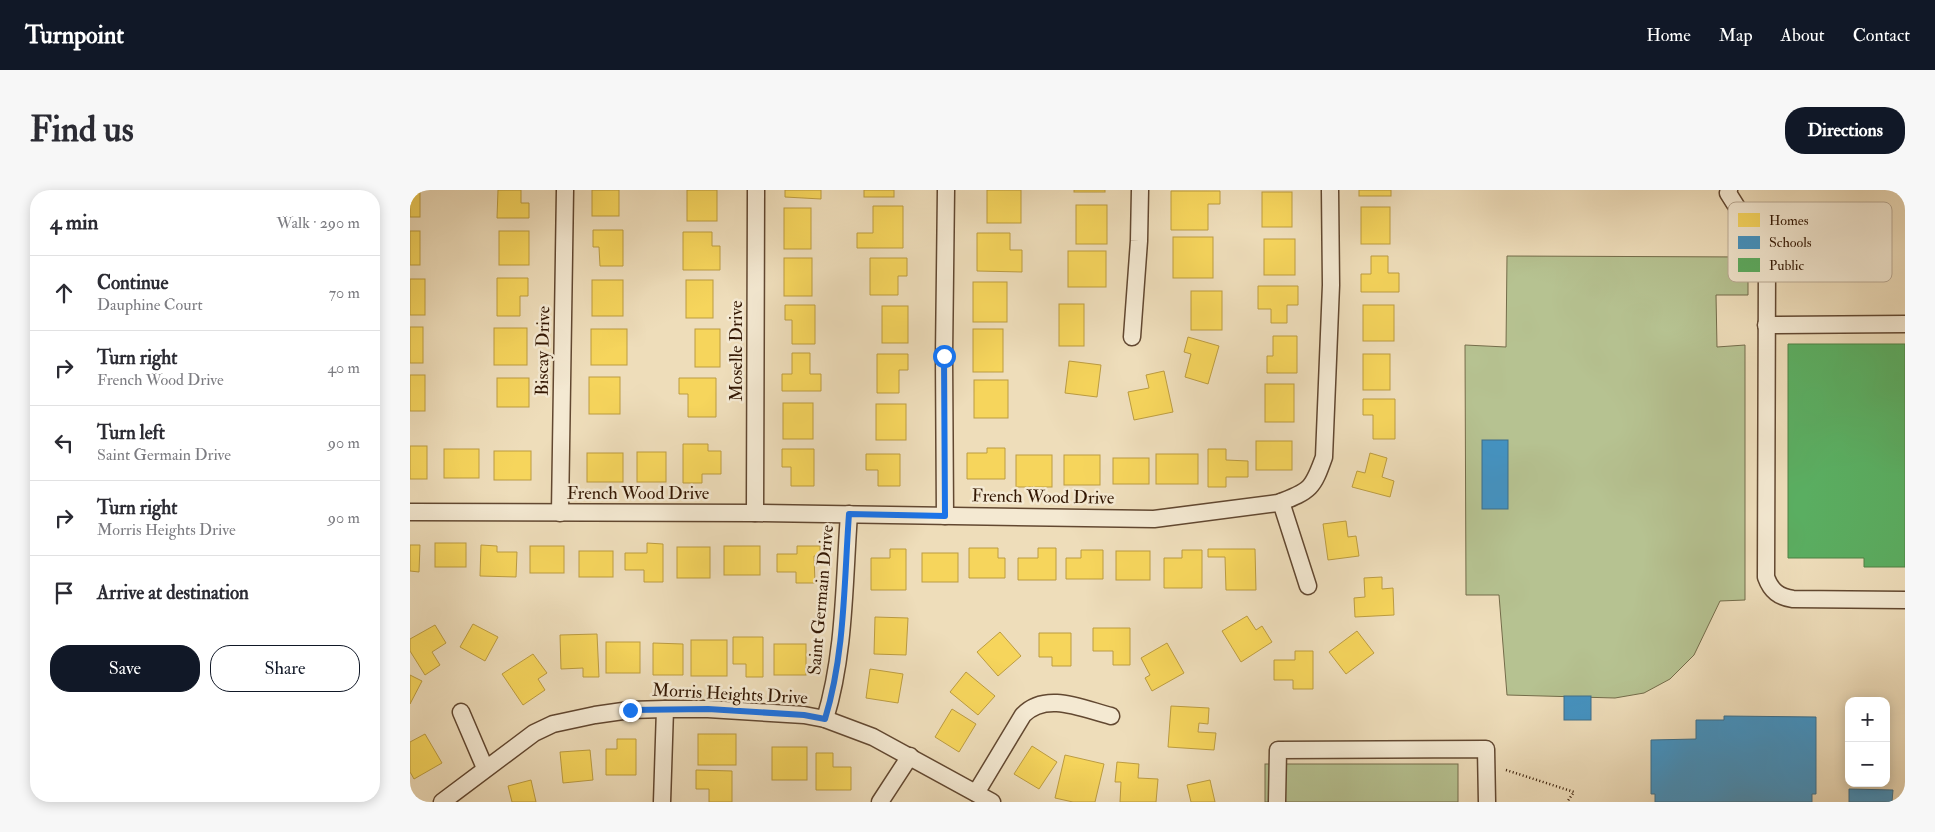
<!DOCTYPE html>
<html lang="en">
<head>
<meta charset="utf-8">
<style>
  body { margin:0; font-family:"IM FELL Double Pica",serif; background:#f7f7f7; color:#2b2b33 }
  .controls { position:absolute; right:15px; bottom:15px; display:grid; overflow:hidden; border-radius:10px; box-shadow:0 2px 12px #0003 }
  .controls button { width:45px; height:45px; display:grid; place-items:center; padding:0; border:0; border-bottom:1px solid #e1e1e2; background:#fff; color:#2b2b33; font:25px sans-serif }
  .stop { position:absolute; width:15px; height:15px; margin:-11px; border:4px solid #1a73e8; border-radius:50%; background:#fff }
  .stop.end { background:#1a73e8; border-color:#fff; box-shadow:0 1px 5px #0008 }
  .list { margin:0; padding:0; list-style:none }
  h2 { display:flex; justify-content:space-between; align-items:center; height:65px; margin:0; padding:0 20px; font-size:21px }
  h2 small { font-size:16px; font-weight:400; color:#7c7c81 }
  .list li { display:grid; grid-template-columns:32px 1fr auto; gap:15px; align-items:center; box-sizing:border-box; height:75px; padding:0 20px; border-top:1px solid #e1e1e2 }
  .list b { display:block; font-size:19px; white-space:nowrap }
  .list p { margin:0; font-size:16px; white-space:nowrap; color:#7c7c81 }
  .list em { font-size:16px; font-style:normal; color:#7c7c81 }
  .actions { display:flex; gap:10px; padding:15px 20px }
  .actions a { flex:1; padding:11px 0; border:1px solid #111827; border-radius:20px; text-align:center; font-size:18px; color:#111827 }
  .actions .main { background:#111827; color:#fff }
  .icon { flex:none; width:28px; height:28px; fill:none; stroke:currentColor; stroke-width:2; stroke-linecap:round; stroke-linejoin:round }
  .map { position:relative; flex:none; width:1495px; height:612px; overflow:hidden; border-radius:20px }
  header { display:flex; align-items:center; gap:30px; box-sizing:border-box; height:70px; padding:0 25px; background:#111827; color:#fff }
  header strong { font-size:24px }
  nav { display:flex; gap:28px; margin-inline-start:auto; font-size:18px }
  .intro { display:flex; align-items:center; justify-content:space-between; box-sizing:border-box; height:120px; padding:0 30px }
  h1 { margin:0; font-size:35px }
  .button { padding:12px 22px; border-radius:20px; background:#111827; color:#fff; font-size:18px; font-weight:700 }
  main { display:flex; gap:30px; padding:0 30px }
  aside { flex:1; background:#fff; border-radius:20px; box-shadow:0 2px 12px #0003 }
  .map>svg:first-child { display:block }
</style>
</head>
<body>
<header>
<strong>Turnpoint</strong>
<nav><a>Home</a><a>Map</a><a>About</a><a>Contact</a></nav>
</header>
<div class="intro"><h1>Find us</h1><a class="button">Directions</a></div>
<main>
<aside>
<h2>4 min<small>Walk · 290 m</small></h2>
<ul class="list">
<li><svg class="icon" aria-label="ahead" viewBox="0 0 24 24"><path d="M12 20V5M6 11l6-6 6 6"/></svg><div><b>Continue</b><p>Dauphine Court</p></div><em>70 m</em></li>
<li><svg class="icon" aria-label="right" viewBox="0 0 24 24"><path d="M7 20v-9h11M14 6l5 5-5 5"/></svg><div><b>Turn right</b><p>French Wood Drive</p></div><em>40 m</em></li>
<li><svg class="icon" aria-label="left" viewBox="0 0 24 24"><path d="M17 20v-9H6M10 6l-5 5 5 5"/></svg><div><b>Turn left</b><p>Saint Germain Drive</p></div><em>90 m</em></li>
<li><svg class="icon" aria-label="right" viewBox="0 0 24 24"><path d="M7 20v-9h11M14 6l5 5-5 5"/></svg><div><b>Turn right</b><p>Morris Heights Drive</p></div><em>90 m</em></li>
<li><svg class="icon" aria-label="arrive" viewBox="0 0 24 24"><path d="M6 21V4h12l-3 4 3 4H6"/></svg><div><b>Arrive at destination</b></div></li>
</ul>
<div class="actions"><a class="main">Save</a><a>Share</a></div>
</aside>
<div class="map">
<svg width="1495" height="612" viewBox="0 0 1495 612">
  <rect width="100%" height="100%" fill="#eeddba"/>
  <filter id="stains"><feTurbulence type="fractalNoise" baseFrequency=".004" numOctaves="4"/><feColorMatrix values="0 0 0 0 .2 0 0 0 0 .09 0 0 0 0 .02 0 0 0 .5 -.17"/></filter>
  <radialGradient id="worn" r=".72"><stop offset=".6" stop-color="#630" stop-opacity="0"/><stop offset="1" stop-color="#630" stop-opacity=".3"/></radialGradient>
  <g fill="#b6c291" stroke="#746c4a">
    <polygon points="1097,66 1338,67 1338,105 1306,105 1307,157 1335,155 1335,410 1310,411 1284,465 1260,489 1234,503 1205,508 1097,505 1089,405 1056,405 1055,155 1096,157"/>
    <rect x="855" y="574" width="193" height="38"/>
  </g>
  <g fill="#f6d55c" stroke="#bc9c41">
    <rect x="0" y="0" width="10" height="27"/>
    <polygon points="88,0 111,0 111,13 119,13 119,28 87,28"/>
    <rect x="182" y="0" width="27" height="26"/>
    <rect x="277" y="0" width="30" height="31"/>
    <polygon points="375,0 411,0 411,9 375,7"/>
    <rect x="454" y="0" width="30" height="7"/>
    <rect x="577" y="0" width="34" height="33"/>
    <rect x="664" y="0" width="31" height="2"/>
    <rect x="949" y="0" width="32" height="6"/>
    <polygon points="761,1 810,1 810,14 798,14 798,40 761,40"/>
    <rect x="852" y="2" width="30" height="35"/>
    <rect x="666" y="15" width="31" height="39"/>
    <polygon points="463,16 493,16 493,58 447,58 447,43 463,43"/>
    <rect x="951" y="17" width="29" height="37"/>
    <rect x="374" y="18" width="27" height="41"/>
    <polygon points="183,40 213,40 213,76 190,76 189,57 183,57"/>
    <rect x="0" y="41" width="10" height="34"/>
    <rect x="89" y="41" width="30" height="34"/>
    <polygon points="273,42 302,42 302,56 310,56 310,80 273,80"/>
    <polygon points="567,43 600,43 600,60 612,60 612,82 567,81"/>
    <rect x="763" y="47" width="40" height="41"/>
    <rect x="854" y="49" width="31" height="36"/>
    <rect x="658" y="61" width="38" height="36"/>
    <polygon points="961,66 978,66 978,83 989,83 989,102 951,102 951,84 961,84"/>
    <rect x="374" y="68" width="28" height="38"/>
    <polygon points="460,68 497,68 497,86 488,86 488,105 460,105"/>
    <polygon points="87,88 118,88 118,106 110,106 110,126 87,126"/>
    <rect x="0" y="89" width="15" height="36"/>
    <rect x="182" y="90" width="31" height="36"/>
    <rect x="276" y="90" width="27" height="38"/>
    <rect x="563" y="92" width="34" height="40"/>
    <polygon points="848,96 888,96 888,115 877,115 877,133 861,133 861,119 848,119"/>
    <rect x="781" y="101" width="31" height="39"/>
    <rect x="649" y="114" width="25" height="42"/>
    <polygon points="375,115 405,115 405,154 382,154 382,130 375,130"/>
    <rect x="953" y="115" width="31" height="36"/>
    <rect x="472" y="116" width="26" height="37"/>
    <rect x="0" y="137" width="13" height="36"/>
    <rect x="84" y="138" width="33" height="37"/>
    <rect x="181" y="139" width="36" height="36"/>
    <rect x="285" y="139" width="25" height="38"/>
    <rect x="563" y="139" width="30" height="43"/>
    <polygon points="863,146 887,146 887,183 857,183 857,166 863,166"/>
    <polygon points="778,147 809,156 798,194 775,187 781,164 774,162"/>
    <polygon points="382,163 400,163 400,184 411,184 411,201 372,201 372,184 382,184"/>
    <polygon points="467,164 498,164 498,180 489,180 489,203 467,203"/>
    <rect x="953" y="164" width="27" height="36"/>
    <polygon points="659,171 691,175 687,207 655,203"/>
    <polygon points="754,181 763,222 724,230 718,202 739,198 736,185"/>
    <rect x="0" y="185" width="15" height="36"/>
    <rect x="179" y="187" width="31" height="37"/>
    <rect x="87" y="188" width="32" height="29"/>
    <polygon points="269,188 306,188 306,227 278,227 278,204 269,204"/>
    <rect x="564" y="190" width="34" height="38"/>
    <rect x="855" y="194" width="29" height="38"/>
    <polygon points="953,209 985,209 985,249 963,249 963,225 953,225"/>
    <rect x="373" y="213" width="30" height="36"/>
    <rect x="466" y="214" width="30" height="36"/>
    <rect x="846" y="251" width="36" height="29"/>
    <polygon points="273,254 298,254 298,261 311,261 311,284 292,284 292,293 273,293"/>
    <rect x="0" y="256" width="17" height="33"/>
    <polygon points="577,258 595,258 595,289 557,289 557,263 577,263"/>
    <rect x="34" y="259" width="35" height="29"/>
    <polygon points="372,259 404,259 404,296 381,296 381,277 372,277"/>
    <polygon points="798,259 816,259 816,270 838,271 838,287 816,287 816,297 798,297"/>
    <rect x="84" y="261" width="37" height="29"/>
    <rect x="227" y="262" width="29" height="30"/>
    <rect x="177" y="263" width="36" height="29"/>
    <polygon points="960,263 977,268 972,287 984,291 980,307 942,297 947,281 955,283"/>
    <polygon points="456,264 490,264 490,296 468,296 468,280 456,280"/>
    <rect x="746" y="264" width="42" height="30"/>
    <rect x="606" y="265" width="36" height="32"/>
    <rect x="654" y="265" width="36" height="30"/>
    <rect x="703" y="268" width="36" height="26"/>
    <polygon points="936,331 938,347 946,346 949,366 918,370 913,334"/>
    <rect x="25" y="353" width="31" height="24"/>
    <polygon points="237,353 253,354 253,392 234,392 234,380 215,380 215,363 237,363"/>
    <polygon points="0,355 10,355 9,382 0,381"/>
    <polygon points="71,355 87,356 87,362 107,362 106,387 70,386"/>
    <rect x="120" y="356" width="34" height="27"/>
    <rect x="314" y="356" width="36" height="29"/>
    <polygon points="387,356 410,356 410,366 404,366 405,393 386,393 386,382 367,382 367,364 387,364"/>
    <rect x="267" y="357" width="33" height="31"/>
    <polygon points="559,358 588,358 588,368 595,368 595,388 559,388"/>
    <polygon points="628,358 646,358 646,390 608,390 608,368 628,368"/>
    <polygon points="480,359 496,359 496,400 461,400 461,368 480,368"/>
    <polygon points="798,359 845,359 846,400 816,400 815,367 798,367"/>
    <polygon points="671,360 693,360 693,389 656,389 656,368 671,368"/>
    <polygon points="772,360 792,360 792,398 754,398 754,368 772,368"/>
    <rect x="169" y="361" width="34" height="26"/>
    <rect x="706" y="361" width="34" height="29"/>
    <rect x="512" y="363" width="36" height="29"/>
    <polygon points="972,387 972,399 983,398 984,425 945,427 944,408 955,407 954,388"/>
    <polygon points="837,426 846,440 852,436 862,452 831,472 812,441"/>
    <polygon points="465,427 498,428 496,465 464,464"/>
    <polygon points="63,434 88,447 75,471 50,457"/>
    <polygon points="25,435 36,453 22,462 30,475 15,485 0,461 0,449"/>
    <polygon points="683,438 720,438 720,475 703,475 703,461 683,461"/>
    <polygon points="947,441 964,463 936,484 919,462"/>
    <polygon points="590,442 611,466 588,486 567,462"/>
    <polygon points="629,443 661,443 661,476 642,476 642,467 629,467"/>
    <polygon points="187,444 189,487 173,487 173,478 151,479 150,445"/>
    <polygon points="323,447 353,447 353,487 336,487 336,474 323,474"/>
    <rect x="281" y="450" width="36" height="36"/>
    <rect x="196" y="452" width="34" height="31"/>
    <polygon points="243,453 273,454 273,485 243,485"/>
    <polygon points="757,453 774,483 742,501 735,488 740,485 731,468"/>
    <rect x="364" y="454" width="32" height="31"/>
    <polygon points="885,461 903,461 903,499 883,499 883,490 864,490 864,470 885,470"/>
    <polygon points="123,464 137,483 128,489 135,500 113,515 92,484"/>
    <polygon points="460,479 493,484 488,513 456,508"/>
    <polygon points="556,482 585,506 568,525 540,502"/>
    <polygon points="0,485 12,491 0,514"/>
    <polygon points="761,516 799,518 798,534 789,533 788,542 806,543 804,560 758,557"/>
    <polygon points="542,519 566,534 549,562 525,547"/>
    <polygon points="15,544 32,573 4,589 0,582 0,552"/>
    <rect x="288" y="544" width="38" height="31"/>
    <polygon points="207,549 226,549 226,585 196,585 196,559 207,559"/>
    <polygon points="622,556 647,572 629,599 604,584"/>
    <rect x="362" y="557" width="35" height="33"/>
    <polygon points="180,560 183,590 153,593 150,562"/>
    <polygon points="406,563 423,563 423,577 441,577 441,600 406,600"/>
    <polygon points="655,565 694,574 685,612 663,612 645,608"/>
    <polygon points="707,572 729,574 728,588 748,589 746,612 710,612 711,592 705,592"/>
    <polygon points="286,580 322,581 322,612 299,612 299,599 286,599"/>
    <polygon points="121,590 126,612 102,612 98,596"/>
    <polygon points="800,590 805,612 781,612 777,595"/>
  </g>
  <g fill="#4393c3" stroke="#3e6e89">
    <rect x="1072" y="250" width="26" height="69"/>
    <rect x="1154" y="506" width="27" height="24"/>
    <polygon points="1314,526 1406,527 1406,604 1402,604 1402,612 1245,612 1245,604 1241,604 1241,550 1286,549 1286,530 1314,530"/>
    <polygon points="1439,599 1483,600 1482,612 1439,612"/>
  </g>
  <polygon fill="#5aae61" stroke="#4e8145" points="1378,154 1495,154 1495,377 1454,377 1454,368 1378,368"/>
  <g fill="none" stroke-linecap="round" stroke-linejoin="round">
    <g stroke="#624831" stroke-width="19">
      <g id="minor">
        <path d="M1319,0l-1,3 34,54 5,15 -1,315c5,14 13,20 27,22l112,1"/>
        <polyline points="1356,135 1495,134"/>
        <polyline points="722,147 729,51 730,0"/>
        <polyline points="871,312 898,396"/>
        <path d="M0,322l345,1 399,6 124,-16c33,-12 35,-15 46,-46l7,-172 -1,-95"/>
        <polyline points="150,323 155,0"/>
        <polyline points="345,323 346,0"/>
        <polyline points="535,326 534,166 536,0"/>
        <polyline points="51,522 75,578"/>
        <path d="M415,529c20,-65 19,-137 24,-205"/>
        <path d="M566,603l47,-78c23,-24 60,-6 88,1"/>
        <polyline points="32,612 124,543 143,534 185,525 220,520 255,519 298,519 394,525 415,529 463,547 582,612"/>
        <polyline points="252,612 255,519"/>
        <polyline points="470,612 500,566"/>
        <polyline points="867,612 868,560 1076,559 1077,612"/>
      </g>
    </g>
    <polyline stroke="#331703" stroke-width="2.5" stroke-dasharray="1 2.5" stroke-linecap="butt" points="1096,580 1164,602 1157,612"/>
    <use href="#minor" stroke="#f4e9d2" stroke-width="16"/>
  </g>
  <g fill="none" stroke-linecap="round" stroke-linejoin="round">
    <path stroke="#1a73e8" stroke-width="6" d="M220,520l78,-1 96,6 21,4c20,-65 19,-137 24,-205l96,2 -1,-160"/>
  </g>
  <g text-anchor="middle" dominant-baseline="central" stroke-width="5" stroke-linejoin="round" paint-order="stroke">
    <g font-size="18" fill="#331703" stroke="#f4e9d2">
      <text transform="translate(133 161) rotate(-89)">Biscay Drive</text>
      <text transform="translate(326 161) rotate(-90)">Moselle Drive</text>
      <text x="228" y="303">French Wood Drive</text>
      <text transform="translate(633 307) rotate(1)">French Wood Drive</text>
      <text transform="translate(411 410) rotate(-85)">Saint Germain Drive</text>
      <text transform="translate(320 504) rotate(3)">Morris Heights Drive</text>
    </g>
  </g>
  <rect x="1318" y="12" width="164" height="80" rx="8" fill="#f4e9d2" stroke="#baaa94" stroke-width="1"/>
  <rect x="1328" y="23" width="22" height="14" fill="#f6d55c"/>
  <rect x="1328" y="46" width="22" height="13" fill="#4393c3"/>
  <rect x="1328" y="68" width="22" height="14" fill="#5aae61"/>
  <g font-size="14" fill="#331703">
    <text x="1359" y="35">Homes</text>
    <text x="1359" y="57">Schools</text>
    <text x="1359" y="80">Public</text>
  </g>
  <rect width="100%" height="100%" filter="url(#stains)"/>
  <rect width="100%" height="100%" fill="url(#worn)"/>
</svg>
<div class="controls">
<button>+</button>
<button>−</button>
</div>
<div class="stop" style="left:534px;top:166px"></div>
<div class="stop end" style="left:220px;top:520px"></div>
</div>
</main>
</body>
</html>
